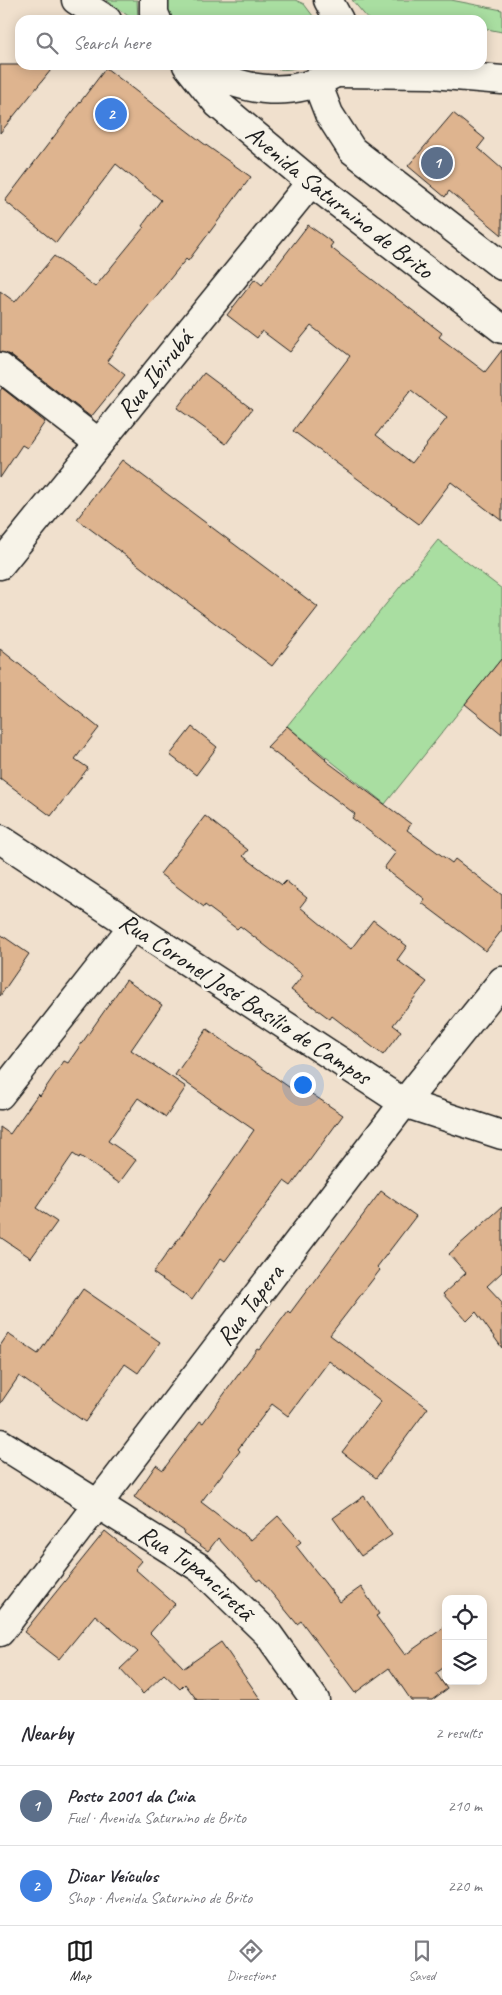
<!DOCTYPE html>
<html lang="en">
<head>
<meta charset="utf-8">
<style>
  body { margin:0; font-family:Caveat,sans-serif; background:#f7f7f7; color:#2b2b33 }
  .controls { position:absolute; right:15px; bottom:15px; display:grid; overflow:hidden; border-radius:10px; box-shadow:0 2px 12px #0003 }
  .controls button { width:45px; height:45px; display:grid; place-items:center; padding:0; border:0; border-bottom:1px solid #e1e1e2; background:#fff; color:#2b2b33; font:25px sans-serif }
  .you { position:absolute; left:302px; top:1084px; width:18px; height:18px; margin:-12px; border:4px solid #fff; border-radius:50%; background:#1a73e8; box-shadow:0 0 0 8px #1a73e833 }
  .badge { display:grid; place-items:center; width:32px; height:32px; border-radius:50%; background:#1c1c1c; color:#fff; font-size:16px; font-weight:700 }
  .pin { position:absolute; translate:-50% -50%; border:2px solid #fff; box-shadow:0 1px 5px #0006 }
  .list { margin:0; padding:0; list-style:none }
  h2 { display:flex; justify-content:space-between; align-items:center; height:65px; margin:0; padding:0 20px; font-size:21px }
  h2 small { font-size:16px; font-weight:400; color:#7c7c81 }
  .list li { display:grid; grid-template-columns:32px 1fr auto; gap:15px; align-items:center; box-sizing:border-box; height:80px; padding:0 20px; border-top:1px solid #e1e1e2 }
  .list b { display:block; font-size:19px; white-space:nowrap }
  .list p { margin:0; font-size:16px; white-space:nowrap; color:#7c7c81 }
  .list em { font-size:16px; font-style:normal; color:#7c7c81 }
  .icon { flex:none; width:28px; height:28px; fill:none; stroke:currentColor; stroke-width:2; stroke-linecap:round; stroke-linejoin:round }
  .map { position:relative; flex:none; width:502px; height:1700px; overflow:hidden }
  .search { position:absolute; background:#fff; box-shadow:0 2px 12px #0003; left:15px; right:15px; top:15px; height:55px; display:flex; align-items:center; gap:12px; box-sizing:border-box; padding:0 18px; border-radius:15px; color:#7c7c81; font-size:19px }
  .sheet { height:225px; background:#fff }
  nav { display:flex; justify-content:space-around; align-items:center; box-sizing:border-box; height:70px; border-top:1px solid #e1e1e2; background:#fff; font-size:14px; color:#7c7c81 }
  nav a { display:grid; justify-items:center; gap:2px }
  nav .on { color:#1c1c1c }
  .map>svg:first-child { display:block }
</style>
</head>
<body>
<div class="map">
<svg width="502" height="1700" viewBox="0 0 502 1700">
  <rect width="100%" height="100%" fill="#f0e0cd"/>
  <filter id="ink" filterUnits="userSpaceOnUse"><feTurbulence type="fractalNoise" baseFrequency=".02" numOctaves="2"/><feDisplacementMap in="SourceGraphic" scale="10" xChannelSelector="R" yChannelSelector="G"/><feConvolveMatrix kernelMatrix="1 2 1 2 8 2 1 2 1" color-interpolation-filters="sRGB"/></filter>
  <g filter="url(#ink)">
    <g fill="#a9dea1" stroke="#627d5e">
      <polygon points="106,0 137,0 138,20 134,20"/>
      <polygon points="162,0 295,0 304,4 316,20 169,20"/>
      <polygon points="352,0 451,0 502,10 502,32 482,28 482,20 369,20"/>
      <path d="M260,65h41c-13,8 -27,3 -41,0z"/>
      <polygon points="438,540 502,589 502,658 385,804 287,726"/>
    </g>
    <g fill="#deb48f" stroke="#1c1c1c" fill-rule="evenodd">
      <polygon points="0,65 55,65 0,133"/>
      <polygon points="106,68 203,143 251,177 188,261 186,259 129,330 107,361 125,375 91,417 10,355 0,352 0,291 15,302 54,256 95,287 144,227 142,226 161,200 116,164 56,243 5,201"/>
      <polygon points="453,113 485,139 478,148 502,169 502,235 449,191 445,197 408,166"/>
      <path d="M308,225l25,18 -3,4 112,86 -3,4 46,35 17,-22v171l-51,-39 -32,42 -126,-93 57,-75 -39,-30 -21,26 -28,-21 -5,7 -30,-23 28,-36 7,6zM411,390l36,28 -35,45 -36,-28z"/>
      <polygon points="204,373 252,409 226,444 177,408"/>
      <polygon points="2,388 45,422 27,448 22,445 0,478 0,391"/>
      <polygon points="122,460 318,607 272,666 77,519"/>
      <polygon points="0,649 99,728 75,759 88,768 51,816 0,778"/>
      <polygon points="502,658 502,734 465,704"/>
      <polygon points="287,726 326,759 325,760 411,824 407,830 452,863 455,859 502,895 502,930 486,951 422,903 425,899 384,868 396,852 352,818 355,814 267,747"/>
      <polygon points="192,727 217,747 196,775 170,755"/>
      <polygon points="205,816 248,850 243,856 282,885 286,881 307,898 300,907 351,949 373,920 407,946 397,960 427,982 393,1025 401,1031 383,1055 332,1016 330,1019 291,990 303,975 240,926 237,929 205,905 204,907 160,874"/>
      <polygon points="0,934 29,954 0,996"/>
      <polygon points="126,980 162,1005 131,1050 186,1087 166,1117 138,1098 108,1141 136,1160 119,1183 80,1156 79,1158 73,1154 36,1208 57,1222 31,1258 0,1237 0,1127 10,1134 38,1094 40,1096 64,1061 68,1063"/>
      <polygon points="207,1029 296,1092 300,1086 343,1115 291,1186 284,1181 225,1261 221,1258 192,1300 153,1273 170,1249 171,1250 254,1130 175,1075"/>
      <polygon points="381,1191 416,1216 377,1267 380,1270 330,1335 428,1408 376,1478 342,1452 381,1401 329,1361 288,1416 272,1404 238,1449 240,1451 201,1502 251,1540 278,1516 301,1542 296,1546 340,1602 361,1587 379,1614 376,1616 405,1655 446,1626 446,1666 436,1673 447,1689 432,1700 411,1700 389,1668 355,1693 301,1621 297,1624 260,1579 257,1581 218,1538 208,1551 183,1533 184,1531 134,1497 156,1465 163,1470 200,1421 203,1423 257,1349 259,1350 288,1311 290,1313"/>
      <polygon points="502,1207 502,1272 487,1286 502,1302 502,1348 476,1312 467,1321 443,1294 466,1273 449,1254"/>
      <polygon points="83,1289 160,1342 138,1373 125,1364 85,1422 19,1376 0,1404 0,1346 8,1334 38,1354"/>
      <polygon points="364,1496 392,1535 361,1556 333,1518"/>
      <polygon points="105,1531 142,1561 135,1569 175,1604 150,1633 184,1668 221,1642 261,1700 197,1700 185,1684 180,1689 164,1674 143,1694 120,1669 138,1652 95,1615 59,1659 24,1632"/>
    </g>
    <g fill="none" stroke-linecap="round" stroke-linejoin="round">
      <g stroke="#1c1c1c" stroke-width="31">
        <g id="minor">
          <polyline points="0,367 99,443"/>
          <polyline points="0,565 311,182"/>
          <polyline points="0,839 404,1103 502,1135"/>
          <polyline points="0,1095 133,926"/>
          <path id="s1" d="M0,1443l200,125 68,66 47,66"/>
          <polyline points="0,1632 404,1103 502,981"/>
        </g>
      </g>
      <g stroke="#1c1c1c" stroke-width="31">
        <g id="secondary">
          <polyline points="76,0 107,20"/>
          <polyline points="154,0 154,13 157,20"/>
          <polyline points="328,0 339,20"/>
          <path id="s2" d="M187,65l31,39 93,78 191,147"/>
          <path d="M194,65c46,24 91,36 138,10"/>
          <polyline points="335,73 432,74 502,80"/>
          <polyline points="317,83 329,114 352,150 502,266"/>
        </g>
      </g>
      <use href="#minor" stroke="#f7f3e8" stroke-width="28"/>
      <use href="#secondary" stroke="#f7f3e8" stroke-width="28"/>
    </g>
  </g>
  <g text-anchor="middle" dominant-baseline="central" stroke-width="5" stroke-linejoin="round" paint-order="stroke">
    <g font-size="25" fill="#1c1c1c" stroke="#f7f3e8">
      <text stroke="none"><textPath href="#s2" startOffset="206">Avenida Saturnino de Brito</textPath></text>
      <text transform="translate(155 374) rotate(-51)">Rua Ibirubá</text>
      <text transform="translate(245 999) rotate(33)">Rua Coronel José Basílio de Campos</text>
      <text transform="translate(250 1305) rotate(-53)">Rua Tapera</text>
      <text stroke="none"><textPath href="#s1" startOffset="236">Rua Tupanciretã</textPath></text>
    </g>
  </g>
</svg>
<div class="controls">
<button><svg class="icon" aria-label="locate" viewBox="0 0 24 24"><circle cx="12" cy="12" r="6"/><path d="M12 2v4M12 18v4M2 12h4M18 12h4"/></svg></button>
<button><svg class="icon" aria-label="layers" viewBox="0 0 24 24"><path d="M12 4l9 5-9 5-9-5zM3 14l9 5 9-5"/></svg></button>
</div>
<div class="you"></div>
<div class="pin badge" style="left:437px;top:163px;background:#5c6f8a">1</div>
<div class="pin badge" style="left:111px;top:114px;background:#3f7fe0">2</div>
<div class="search"><svg class="icon" aria-label="search" viewBox="0 0 24 24"><circle cx="10" cy="10" r="6"/><path d="M15 15l6 6"/></svg>Search here</div>
</div>
<section class="sheet">
<h2>Nearby<small>2 results</small></h2>
<ul class="list">
<li><span class="badge" style="background:#5c6f8a">1</span><div><b>Posto 2001 da Cuia</b><p>Fuel · Avenida Saturnino de Brito</p></div><em>210 m</em></li>
<li><span class="badge" style="background:#3f7fe0">2</span><div><b>Dicar Veículos</b><p>Shop · Avenida Saturnino de Brito</p></div><em>220 m</em></li>
</ul>
</section>
<nav>
<a class="on"><svg class="icon" aria-label="map" viewBox="0 0 24 24"><path d="M3 6l6-2 6 2 6-2v14l-6 2-6-2-6 2zM9 4v14M15 6v14"/></svg>Map</a>
<a><svg class="icon" aria-label="directions" viewBox="0 0 24 24"><path d="M12 3l9 9-9 9-9-9zM9 14v-3h6M13 9l2 2-2 2"/></svg>Directions</a>
<a><svg class="icon" aria-label="saved" viewBox="0 0 24 24"><path d="M7 4h10v16l-5-4-5 4z"/></svg>Saved</a>
</nav>
</body>
</html>
